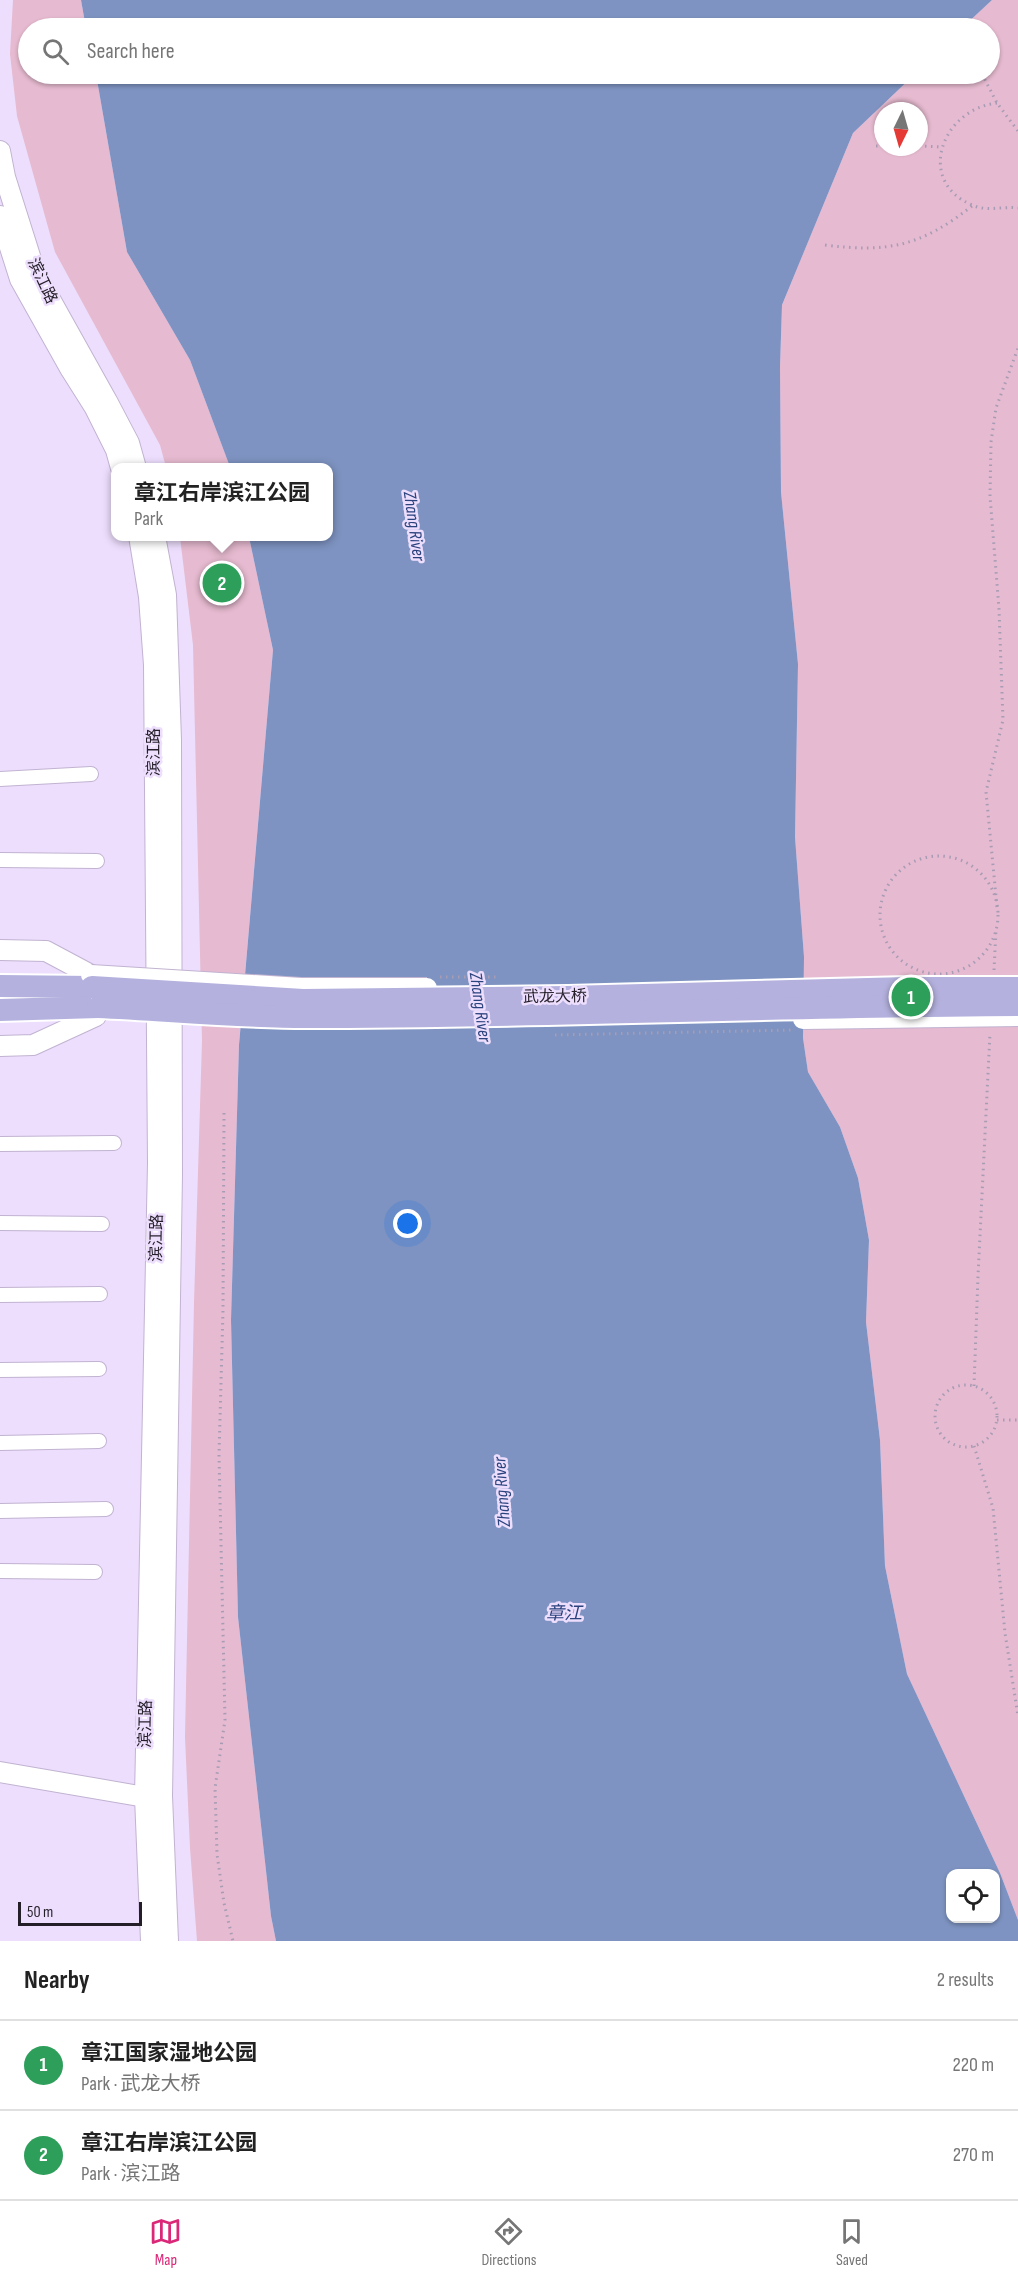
<!DOCTYPE html>
<html lang="en">
<head>
<meta charset="utf-8">
<style>
  body { margin:0; font-family:"Sofia Sans Condensed","Noto Sans SC",sans-serif; background:#f2f2f2; color:#222 }
  .controls { position:absolute; right:18px; bottom:18px; display:grid; overflow:hidden; border-radius:12px; box-shadow:0 2px 4px #0004 }
  .controls button { width:54px; height:54px; display:grid; place-items:center; padding:0; border:0; border-bottom:2px solid #e0e0e0; background:#fff; color:#222; font:30px sans-serif }
  .compass { position:absolute; left:874px; top:102px; width:54px; height:54px; border-radius:50%; background:#fff; box-shadow:0 2px 4px #0004; rotate:185deg }
  .scale { position:absolute; left:18px; bottom:15px; width:124px; box-sizing:border-box; padding-left:6px; border:3px solid #231e28; border-top:0; font-size:16px; line-height:21px; white-space:nowrap; color:#231e28; -webkit-text-stroke:4px #eddefd; paint-order:stroke }
  .you { position:absolute; left:408px; top:1224px; width:21px; height:21px; margin:-15px; border:4px solid #fff; border-radius:50%; background:#1a73e8; box-shadow:0 0 0 9px #1a73e833 }
  .badge { display:grid; place-items:center; width:39px; height:39px; border-radius:50%; background:#db2777; color:#fff; font-size:20px; font-weight:700 }
  .pin { position:absolute; translate:-50% -50%; border:3px solid #fff; box-shadow:0 2px 6px #0006 }
  .popup { position:absolute; left:111px; top:463px; width:222px; height:78px; box-sizing:border-box; display:grid; place-content:center; border-radius:12px; background:#fff; filter:drop-shadow(0 2px 4px #0005); font-size:20px; white-space:nowrap; color:#767676 }
  .popup b { font-size:22px; color:#222 }
  .popup::after { content:''; position:absolute; left:50%; top:100%; margin-left:-12px; border:12px solid transparent; border-top-color:#fff }
  .list { margin:0; padding:0; list-style:none }
  h2 { display:flex; justify-content:space-between; align-items:center; height:78px; margin:0; padding:0 24px; font-size:26px }
  h2 small { font-size:20px; font-weight:400; color:#767676 }
  .list li { display:grid; grid-template-columns:39px 1fr auto; gap:18px; align-items:center; box-sizing:border-box; height:90px; padding:0 24px; border-top:2px solid #e0e0e0 }
  .list b { display:block; font-size:22px; white-space:nowrap }
  .list p { margin:0; font-size:20px; white-space:nowrap; color:#767676 }
  .list em { font-size:20px; font-style:normal; color:#767676 }
  .icon { flex:none; width:33px; height:33px; fill:none; stroke:currentColor; stroke-width:2; stroke-linecap:round; stroke-linejoin:round }
  .map { position:relative; flex:none; width:1018px; height:1941px; overflow:hidden }
  .search { position:absolute; background:#fff; box-shadow:0 2px 4px #0004; left:18px; right:18px; top:18px; height:66px; display:flex; align-items:center; gap:15px; box-sizing:border-box; padding:0 21px; border-radius:33px; color:#767676; font-size:22px }
  .sheet { height:258px; background:#fff }
  nav { display:flex; justify-content:space-around; align-items:center; box-sizing:border-box; height:84px; border-top:2px solid #e0e0e0; background:#fff; font-size:16px; color:#767676 }
  nav a { display:grid; justify-items:center; gap:3px }
  nav .on { color:#db2777 }
  .map>svg:first-child { display:block }
</style>
</head>
<body>
<div class="map">
<svg width="1018" height="1941" viewBox="0 0 1018 1941">
  <rect width="100%" height="100%" fill="#eddefd"/>
  <g fill="#e6bad0" fill-rule="evenodd">
    <polygon points="13,0 81,0 86,28 28,28 28,74 96,74 127,252 190,360 230,467 166,467 160,445 55,252 17,116 10,54"/>
    <path d="M992,0h26v1920l-18,-47 -93,-199 -22,-108 -5,-126 -14,-118 3,-82 -11,-62 -18,-51 -32,-55 -5,-34 1,-81 -9,-120 3,-173 -17,-172 -1,-125 2,-62 71,-172 62,-59h75v-46h-28zM883,111h36v36h-36z"/>
    <polygon points="180,537 249,537 273,650 239,1044 231,1320 238,1617 271,1916 276,1941 197,1941 190,1848 185,1737 194,1303 202,1041 193,645"/>
  </g>
  <g fill="#7e93c1" fill-rule="evenodd">
    <polygon points="81,0 992,0 962,28 86,28"/>
    <path d="M96,74h819l-62,59 -71,172 -2,62 1,125 17,172 -3,173 9,120 -1,81 5,34 32,55 18,51 11,62 -3,82 14,118 5,126 22,108 93,199 18,47v21h-742l-5,-25 -33,-299 -7,-297 8,-275 34,-395 -24,-113 79,-1v-68l-98,-1 -40,-107 -63,-108zM950,1874h46v44h-46z"/>
  </g>
  <g fill="none" stroke-linecap="round" stroke-linejoin="round">
    <g stroke="#c1b3d1" stroke-width="16">
      <g id="street">
        <polyline points="0,779 91,774"/>
        <polyline points="0,860 97,861"/>
        <polyline points="0,1144 114,1143"/>
        <polyline points="0,1223 102,1224"/>
        <polyline points="0,1295 100,1294"/>
        <polyline points="0,1370 99,1369"/>
        <polyline points="0,1443 99,1441"/>
        <polyline points="0,1511 106,1509"/>
        <polyline points="0,1571 95,1572"/>
      </g>
    </g>
    <g stroke="#c1b3d1" stroke-width="22">
      <g id="secondary">
        <polyline points="0,151 5,177 35,272 107,401 129,443 136,468"/>
        <polyline points="0,216 20,279 71,370 95,408 116,450 121,468"/>
        <polyline points="139,536 149,597 154,665 158,1163 145,1797 151,1941"/>
        <polyline points="155,536 166,595 171,740 172,1174 162,1796 168,1941"/>
        <polyline points="0,950 46,951 91,975"/>
        <polyline points="0,1046 33,1045 96,1016"/>
        <polyline points="0,1772 145,1797"/>
      </g>
    </g>
    <g stroke="#fff" stroke-width="26">
      <g id="primary">
        <polyline points="0,986 92,987"/>
        <polyline points="0,1010 98,1007"/>
      </g>
    </g>
    <g stroke="#a79cb4" stroke-width="3" stroke-dasharray="1.5 4.5" stroke-linecap="butt">
      <polyline points="982,74 997,103 1018,131"/>
      <path d="M997,103c-55,6 -82,78 -25,102 15,7 30,1 46,3"/>
      <polyline points="876,146 883,146"/>
      <polyline points="919,146 942,147"/>
      <path d="M825,245c64,8 96,1 147,-39"/>
      <circle cx="939" cy="915" r="59"/>
      <polyline points="997,907 986,792 1003,720 999,609 990,496 991,442 996,408 1018,348"/>
      <polyline points="994,970 996,930"/>
      <polyline points="224,1113 223,1310 219,1455 225,1720 215,1788 217,1854 224,1903 233,1941"/>
      <circle cx="966" cy="1416" r="31"/>
      <polyline points="974,1386 978,1276 990,1033"/>
      <polyline points="997,1420 1018,1420"/>
      <polyline points="974,1446 993,1508 1005,1633 1018,1716"/>
    </g>
    <use href="#street" stroke="#fff" stroke-width="14"/>
    <use href="#secondary" stroke="#fff" stroke-width="20"/>
    <use href="#primary" stroke="#b4b1de" stroke-width="22"/>
    <g stroke="#c1b3d1" stroke-width="22" stroke-linecap="butt">
      <g id="secondary-bridge">
        <polyline points="91,975 301,988 427,988"/>
        <polyline points="803,1019 1018,1016"/>
      </g>
    </g>
    <g stroke="#fff" stroke-width="26" stroke-linecap="butt">
      <g id="primary-bridge">
        <polyline points="92,987 303,1000 568,997 907,988 1018,988"/>
        <path d="M98,1007c69,3 138,10 208,10 237,0 474,-11 712,-12"/>
      </g>
    </g>
    <g stroke="#a79cb4" stroke-width="3" stroke-dasharray="1.5 4.5" stroke-linecap="butt">
      <polyline points="440,977 497,977"/>
      <polyline points="555,1035 791,1030"/>
    </g>
    <use href="#secondary-bridge" stroke="#fff" stroke-width="20"/>
    <use href="#primary-bridge" stroke="#b4b1de" stroke-width="22"/>
  </g>
  <g text-anchor="middle" dominant-baseline="central" stroke-width="5" stroke-linejoin="round" paint-order="stroke">
    <g font-size="16" fill="#231e28" stroke="#eddefd">
      <text transform="translate(42 281) rotate(65)">滨江路</text>
      <text transform="translate(154 752) rotate(-90)">滨江路</text>
      <text transform="translate(555 997) rotate(-1)">武龙大桥</text>
      <text transform="translate(157 1238) rotate(-89)">滨江路</text>
      <text transform="translate(146 1724) rotate(-89)">滨江路</text>
    </g>
    <g font-size="18" font-style="italic" fill="#2b437d" stroke="#eddefd">
      <text transform="translate(414 526) rotate(82)">Zhang River</text>
      <text transform="translate(480 1007) rotate(82)">Zhang River</text>
      <text transform="translate(502 1492) rotate(-94)">Zhang River</text>
      <text x="564" y="1613">章江</text>
    </g>
  </g>
</svg>
<div class="controls">
<button><svg class="icon" aria-label="locate" viewBox="0 0 24 24"><circle cx="12" cy="12" r="6"/><path d="M12 2v4M12 18v4M2 12h4M18 12h4"/></svg></button>
</div>
<svg class="compass" viewBox="-18 -18 36 36"><path d="M0-13l5 13h-10z" fill="#e53935"/><path d="M0 13l5-13h-10z" fill="#767676"/></svg>
<div class="scale">50 m</div>
<div class="you"></div>
<div class="pin badge" style="left:911px;top:997px;background:#2e9e5b">1</div>
<div class="pin badge" style="left:222px;top:583px;background:#2e9e5b">2</div>
<div class="popup"><b>章江右岸滨江公园</b>Park</div>
<div class="search"><svg class="icon" aria-label="search" viewBox="0 0 24 24"><circle cx="10" cy="10" r="6"/><path d="M15 15l6 6"/></svg>Search here</div>
</div>
<section class="sheet">
<h2>Nearby<small>2 results</small></h2>
<ul class="list">
<li><span class="badge" style="background:#2e9e5b">1</span><div><b>章江国家湿地公园</b><p>Park · 武龙大桥</p></div><em>220 m</em></li>
<li><span class="badge" style="background:#2e9e5b">2</span><div><b>章江右岸滨江公园</b><p>Park · 滨江路</p></div><em>270 m</em></li>
</ul>
</section>
<nav>
<a class="on"><svg class="icon" aria-label="map" viewBox="0 0 24 24"><path d="M3 6l6-2 6 2 6-2v14l-6 2-6-2-6 2zM9 4v14M15 6v14"/></svg>Map</a>
<a><svg class="icon" aria-label="directions" viewBox="0 0 24 24"><path d="M12 3l9 9-9 9-9-9zM9 14v-3h6M13 9l2 2-2 2"/></svg>Directions</a>
<a><svg class="icon" aria-label="saved" viewBox="0 0 24 24"><path d="M7 4h10v16l-5-4-5 4z"/></svg>Saved</a>
</nav>
</body>
</html>
